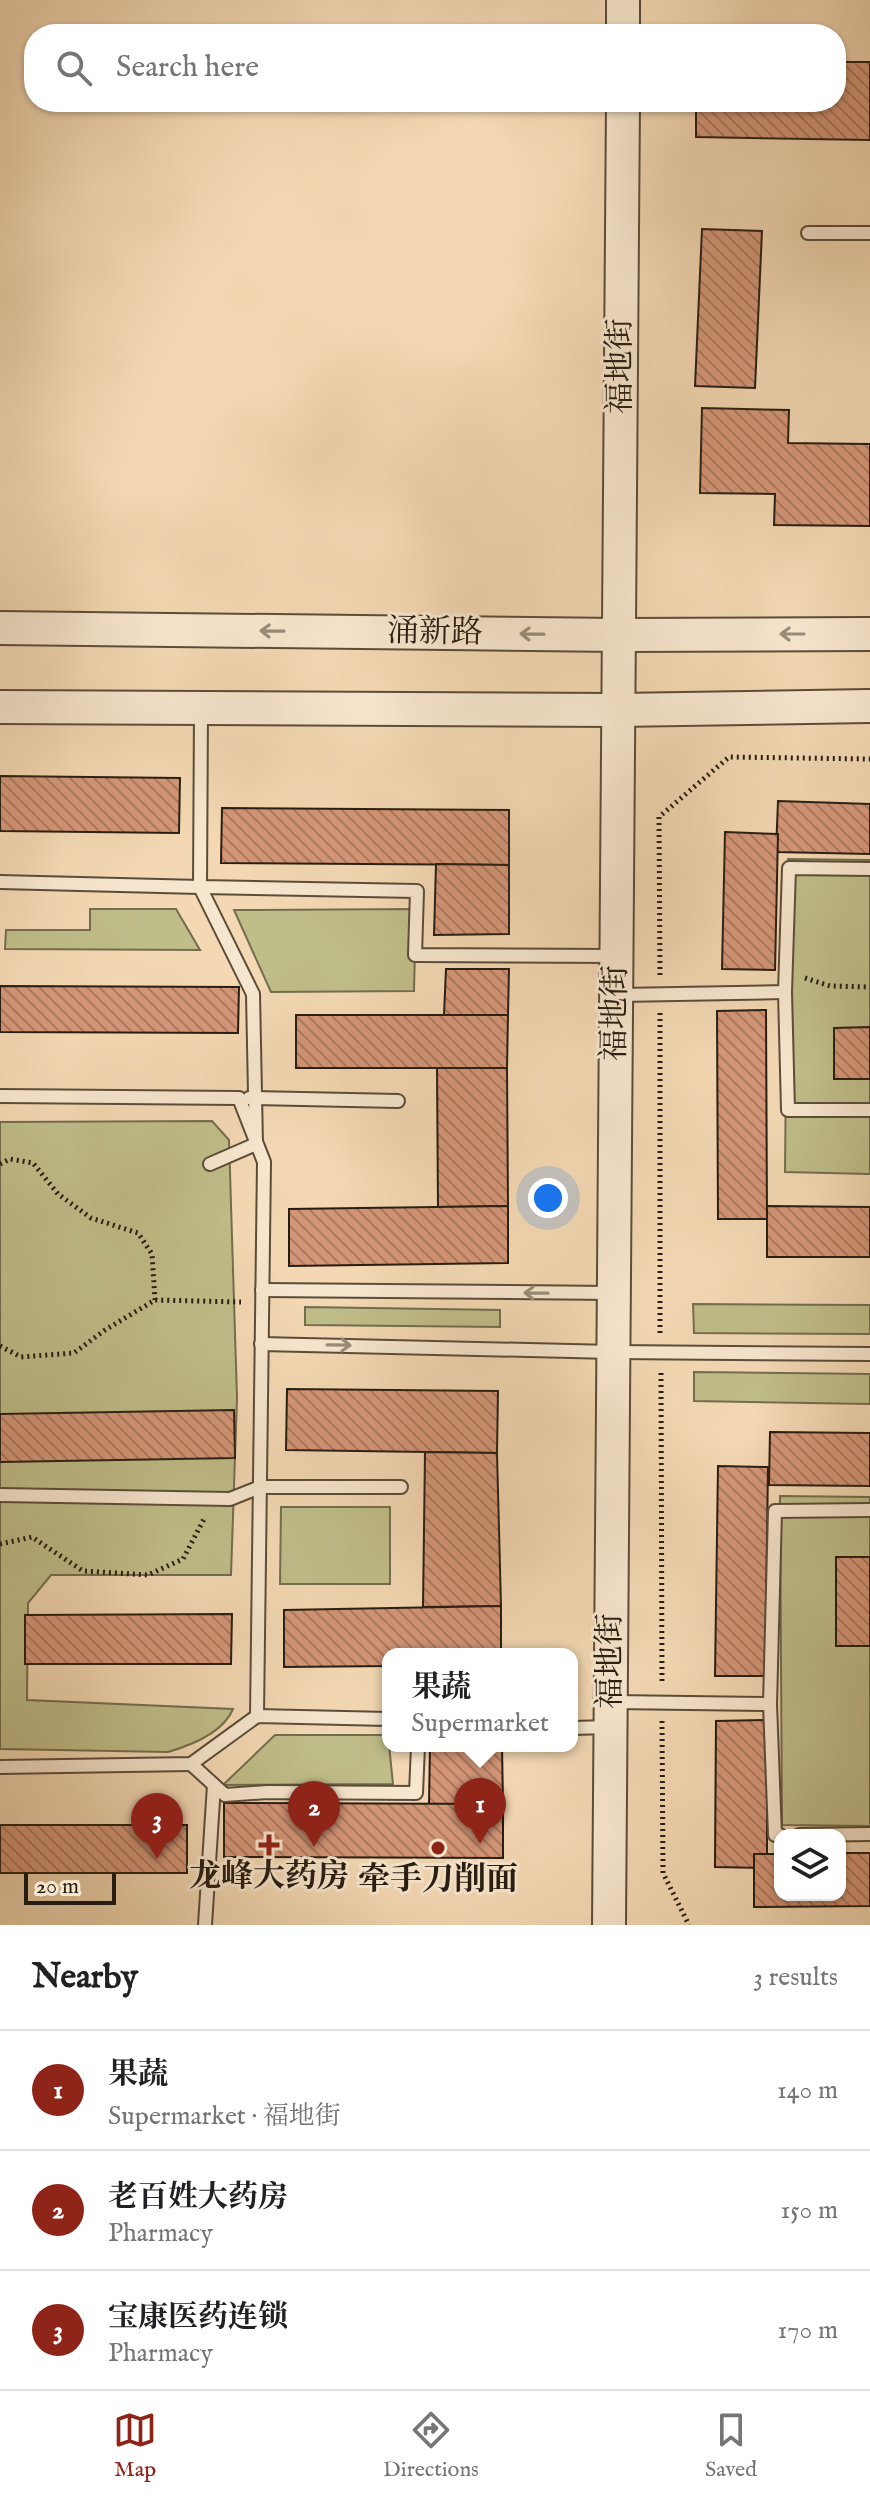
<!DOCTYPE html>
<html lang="en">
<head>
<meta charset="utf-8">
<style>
  body { margin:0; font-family:"IM FELL English","Noto Serif SC",serif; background:#f6f6f6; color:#202124 }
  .controls { position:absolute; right:24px; bottom:24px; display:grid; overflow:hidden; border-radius:16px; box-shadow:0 2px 6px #0004 }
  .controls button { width:72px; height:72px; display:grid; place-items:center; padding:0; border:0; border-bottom:2px solid #e0e0e0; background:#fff; color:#202124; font:40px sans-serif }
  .scale { position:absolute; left:24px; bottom:20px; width:92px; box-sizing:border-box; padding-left:8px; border:4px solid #281d12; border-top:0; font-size:22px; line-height:28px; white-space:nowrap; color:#281d12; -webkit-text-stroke:6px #f7e6ce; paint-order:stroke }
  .you { position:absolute; left:548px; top:1198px; width:28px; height:28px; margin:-20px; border:6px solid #fff; border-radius:50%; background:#1a73e8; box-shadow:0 0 0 12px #1a73e833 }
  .badge { display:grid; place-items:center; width:52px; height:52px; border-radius:50%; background:#8f2418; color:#fff; font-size:26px; font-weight:700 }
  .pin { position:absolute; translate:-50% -66px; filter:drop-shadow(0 2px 4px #0008) }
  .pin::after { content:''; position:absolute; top:42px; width:28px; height:24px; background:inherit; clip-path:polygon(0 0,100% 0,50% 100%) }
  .popup { position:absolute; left:382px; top:1648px; width:196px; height:104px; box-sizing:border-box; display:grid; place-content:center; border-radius:16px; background:#fff; filter:drop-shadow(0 2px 6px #0005); font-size:26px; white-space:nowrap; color:#757577 }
  .popup b { font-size:30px; color:#202124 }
  .popup::after { content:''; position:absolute; left:50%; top:100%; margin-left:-16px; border:16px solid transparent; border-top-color:#fff }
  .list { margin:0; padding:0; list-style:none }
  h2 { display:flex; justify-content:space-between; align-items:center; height:104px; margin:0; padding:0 32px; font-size:34px }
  h2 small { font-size:26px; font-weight:400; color:#757577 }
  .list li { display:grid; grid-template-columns:52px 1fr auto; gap:24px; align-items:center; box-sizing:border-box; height:120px; padding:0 32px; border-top:2px solid #e0e0e0 }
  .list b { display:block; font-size:30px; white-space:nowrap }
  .list p { margin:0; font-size:26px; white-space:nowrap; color:#757577 }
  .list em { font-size:26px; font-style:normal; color:#757577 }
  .icon { flex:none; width:44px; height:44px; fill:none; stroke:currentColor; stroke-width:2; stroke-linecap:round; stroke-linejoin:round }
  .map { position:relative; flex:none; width:870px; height:1925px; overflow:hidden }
  .search { position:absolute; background:#fff; box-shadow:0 2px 6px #0004; left:24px; right:24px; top:24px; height:88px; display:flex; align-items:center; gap:20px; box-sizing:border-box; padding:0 28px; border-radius:32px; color:#757577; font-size:30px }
  .sheet { height:464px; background:#fff }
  nav { display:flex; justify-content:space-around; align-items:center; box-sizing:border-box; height:112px; border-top:2px solid #e0e0e0; background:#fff; font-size:22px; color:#757577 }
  nav a { display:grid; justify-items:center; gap:4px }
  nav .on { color:#8f2418 }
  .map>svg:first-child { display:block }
</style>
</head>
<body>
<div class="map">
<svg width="870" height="1925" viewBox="0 0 870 1925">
  <defs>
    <pattern id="building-back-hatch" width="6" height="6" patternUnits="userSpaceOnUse" patternTransform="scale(2)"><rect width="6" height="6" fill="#d49678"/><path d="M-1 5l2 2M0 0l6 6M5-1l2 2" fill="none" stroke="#ac7a61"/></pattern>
  </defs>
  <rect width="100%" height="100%" fill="#f3d8b3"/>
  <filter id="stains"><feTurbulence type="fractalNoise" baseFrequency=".0025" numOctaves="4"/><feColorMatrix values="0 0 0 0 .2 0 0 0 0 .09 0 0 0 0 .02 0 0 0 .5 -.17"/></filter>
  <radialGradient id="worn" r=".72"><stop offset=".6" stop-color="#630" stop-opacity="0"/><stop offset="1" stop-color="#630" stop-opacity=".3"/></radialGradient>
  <g fill="#bfbd89" stroke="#746d4e" stroke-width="2">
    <polygon points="788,859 870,860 870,1174 785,1172"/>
    <polygon points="90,909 176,909 200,950 5,949 6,930 90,930"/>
    <polygon points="416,909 414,991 271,992 234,910"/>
    <path d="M212,1121l17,19 8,258 -6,177h-180l-23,28 -1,97 206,9c-10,24 -41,36 -65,43l-168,-3v-627z"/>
    <polygon points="693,1304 870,1305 870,1334 694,1333"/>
    <polygon points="305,1307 500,1310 500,1327 305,1325"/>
    <polygon points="694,1372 870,1374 870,1404 694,1401"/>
    <polygon points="780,1496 870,1497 870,1826 782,1825"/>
    <polygon points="281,1507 390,1507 390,1584 280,1584"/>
    <polygon points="275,1735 388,1735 393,1784 223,1785"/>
  </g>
  <g fill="url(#building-back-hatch)" stroke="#281d12" stroke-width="2">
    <polygon points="836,62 870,62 870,140 696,137 696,102 836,102"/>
    <polygon points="702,229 762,231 755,388 695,386"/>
    <polygon points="702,408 789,410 788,443 870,444 870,526 774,525 775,494 700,493"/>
    <polygon points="0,776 180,778 179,833 0,831"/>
    <polygon points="778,801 870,804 870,854 776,852"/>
    <polygon points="222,808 509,810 509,865 221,863"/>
    <polygon points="725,832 778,834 775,970 722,969"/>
    <polygon points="436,864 509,865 509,934 434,935"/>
    <polygon points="446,969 509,969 508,1015 444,1015"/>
    <polygon points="0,986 239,987 238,1033 0,1032"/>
    <polygon points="766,1010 767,1219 718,1219 717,1011"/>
    <polygon points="296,1015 508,1015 507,1068 296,1068"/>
    <polygon points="870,1027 870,1079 834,1079 834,1028"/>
    <polygon points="437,1068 507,1068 508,1206 438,1207"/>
    <polygon points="508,1206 508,1263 289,1266 289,1209"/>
    <polygon points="767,1206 870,1207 870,1257 767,1257"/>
    <polygon points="287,1389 498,1391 497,1453 286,1450"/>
    <polygon points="234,1410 235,1458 0,1462 0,1414"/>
    <polygon points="770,1432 870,1433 870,1486 769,1485"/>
    <polygon points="425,1452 497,1453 501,1606 423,1607"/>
    <polygon points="718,1466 768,1467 765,1676 715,1676"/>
    <rect x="836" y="1557" width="34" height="89"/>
    <polygon points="501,1606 501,1654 388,1654 388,1666 284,1667 284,1610"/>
    <polygon points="232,1614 231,1664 25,1664 25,1615"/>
    <polygon points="767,1720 767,1868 715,1867 716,1721"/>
    <polygon points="430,1746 502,1746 503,1804 429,1804"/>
    <polygon points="224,1803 503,1804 503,1858 224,1857"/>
    <rect x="0" y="1825" width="187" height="48"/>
    <polygon points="840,1853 870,1853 870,1906 754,1907 754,1854 780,1854 780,1895 840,1895"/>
  </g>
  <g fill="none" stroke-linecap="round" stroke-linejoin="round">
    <g stroke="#5b4c3a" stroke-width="16">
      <g id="service">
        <polyline points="808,233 870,233"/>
        <polyline points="201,711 200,887 417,891 415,955 615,956"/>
        <polyline points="0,882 200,887 253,994 256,1144 210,1164"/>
        <polyline points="785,992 788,1110 870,1110"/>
        <polyline points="619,995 785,992 789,868 870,869"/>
        <polyline points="0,1096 239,1098 264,1162 257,1716"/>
        <polyline points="249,1098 398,1101"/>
        <polyline points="262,1290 614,1293"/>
        <polyline points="261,1344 613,1352 870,1354"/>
        <polyline points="0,1495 230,1499 260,1487 401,1487"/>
        <polyline points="613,1702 770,1704"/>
        <polyline points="572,1728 609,1727"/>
        <polyline points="191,1764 225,1795 267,1792 416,1793 418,1746"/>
        <polyline points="0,1767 191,1764 257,1716 388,1719"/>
        <polyline points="780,1835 775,1835 770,1704 775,1511 870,1510"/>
        <polyline points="799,1835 870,1834"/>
        <polyline points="205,1925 214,1785"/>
      </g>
    </g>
    <g stroke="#5b4c3a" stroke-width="36">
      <g id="tertiary">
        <polyline points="623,34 623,0"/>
        <polyline points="0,628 619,635 870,634"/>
        <polyline points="0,707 618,710 870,706"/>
        <polyline points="609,1925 623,102"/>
      </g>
    </g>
    <g stroke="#281d12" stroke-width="5" stroke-dasharray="2 4" stroke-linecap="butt">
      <polyline points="660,975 659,817 729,757 870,759"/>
      <polyline points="805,978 830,986 870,987"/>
      <polyline points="660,1013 660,1335"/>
      <polyline points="0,1164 10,1159 33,1163 58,1194 91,1218 138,1233 152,1254 155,1300"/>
      <polyline points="0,1346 21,1357 74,1353 105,1330 155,1300 241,1302"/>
      <polyline points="661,1373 662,1683"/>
      <polyline points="0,1544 32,1537 83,1571 148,1575 183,1559 204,1519"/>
      <polyline points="662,1721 663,1873 689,1925"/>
    </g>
    <use href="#service" stroke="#f7e6ce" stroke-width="12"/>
    <use href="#tertiary" stroke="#f7e6ce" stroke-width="32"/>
  </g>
  <defs><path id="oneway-shaft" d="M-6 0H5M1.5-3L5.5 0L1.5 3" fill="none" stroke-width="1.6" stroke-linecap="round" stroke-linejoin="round" transform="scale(2)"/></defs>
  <g stroke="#9a8c79">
    <use href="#oneway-shaft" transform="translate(272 631) rotate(-179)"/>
    <use href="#oneway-shaft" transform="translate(532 634) rotate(-179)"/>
    <use href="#oneway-shaft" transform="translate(792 634) rotate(180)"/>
    <use href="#oneway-shaft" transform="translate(536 1293) rotate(-179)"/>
    <use href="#oneway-shaft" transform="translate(339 1345) rotate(1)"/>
  </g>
  <g fill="#8f2418" stroke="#f7e6ce" stroke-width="3">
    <path d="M265 1833h8v8h8v8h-8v8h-8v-8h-8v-8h8z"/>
    <circle cx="438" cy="1848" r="8"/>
  </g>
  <g text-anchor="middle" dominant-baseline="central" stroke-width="6" stroke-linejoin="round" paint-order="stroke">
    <g font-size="32" fill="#281d12" stroke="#f7e6ce">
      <text transform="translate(621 366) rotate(-90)">福地街</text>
      <text transform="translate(435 633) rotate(1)">涌新路</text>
      <text transform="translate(616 1013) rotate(-89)">福地街</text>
      <text transform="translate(611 1661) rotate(-90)">福地街</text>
    </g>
    <g font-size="32" font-weight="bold" fill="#281d12" stroke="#f7e6ce">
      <text x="269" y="1877">龙峰大药房</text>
      <text x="438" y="1880">牵手刀削面</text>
    </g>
  </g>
  <rect width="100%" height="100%" filter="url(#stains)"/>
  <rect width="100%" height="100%" fill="url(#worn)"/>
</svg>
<div class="controls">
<button><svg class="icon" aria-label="layers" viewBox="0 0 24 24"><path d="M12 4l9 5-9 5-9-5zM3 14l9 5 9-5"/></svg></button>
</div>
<div class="scale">20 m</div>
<div class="you"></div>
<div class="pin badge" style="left:480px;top:1844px">1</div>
<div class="popup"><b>果蔬</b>Supermarket</div>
<div class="pin badge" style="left:314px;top:1847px">2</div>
<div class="pin badge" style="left:157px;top:1859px">3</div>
<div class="search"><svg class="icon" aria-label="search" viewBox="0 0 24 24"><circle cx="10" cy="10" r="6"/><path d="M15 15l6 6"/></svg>Search here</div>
</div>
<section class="sheet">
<h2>Nearby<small>3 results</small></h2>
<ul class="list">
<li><span class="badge">1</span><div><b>果蔬</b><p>Supermarket · 福地街</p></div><em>140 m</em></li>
<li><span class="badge">2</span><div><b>老百姓大药房</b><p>Pharmacy</p></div><em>150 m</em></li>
<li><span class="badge">3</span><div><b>宝康医药连锁</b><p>Pharmacy</p></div><em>170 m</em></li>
</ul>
</section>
<nav>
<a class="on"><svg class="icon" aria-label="map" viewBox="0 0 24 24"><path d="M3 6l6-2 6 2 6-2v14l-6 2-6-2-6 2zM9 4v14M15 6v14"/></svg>Map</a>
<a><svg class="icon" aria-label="directions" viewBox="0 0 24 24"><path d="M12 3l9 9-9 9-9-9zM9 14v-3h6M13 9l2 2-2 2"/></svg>Directions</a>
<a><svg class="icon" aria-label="saved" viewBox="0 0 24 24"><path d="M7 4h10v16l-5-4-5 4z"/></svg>Saved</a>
</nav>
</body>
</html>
